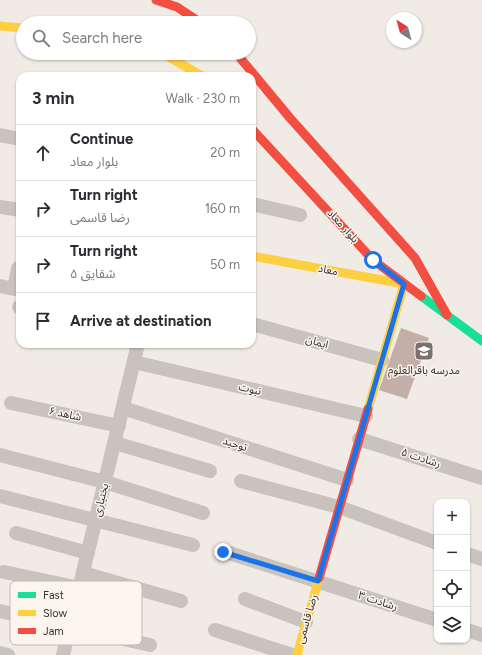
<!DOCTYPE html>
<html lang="en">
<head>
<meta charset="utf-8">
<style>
  body { margin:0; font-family:Figtree,"Noto Sans Arabic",sans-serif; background:#f7f7f7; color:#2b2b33 }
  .controls { position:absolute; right:12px; bottom:12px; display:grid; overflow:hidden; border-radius:8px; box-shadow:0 1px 3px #0004 }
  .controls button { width:36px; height:36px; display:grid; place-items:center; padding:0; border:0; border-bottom:1px solid #e1e1e2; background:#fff; color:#2b2b33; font:20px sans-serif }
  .compass { position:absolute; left:386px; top:12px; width:36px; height:36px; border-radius:50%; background:#fff; box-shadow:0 1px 3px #0004; rotate:324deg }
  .stop { position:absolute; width:12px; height:12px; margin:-9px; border:3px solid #1a73e8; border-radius:50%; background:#fff }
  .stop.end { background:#1a73e8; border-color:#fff; box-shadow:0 1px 4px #0008 }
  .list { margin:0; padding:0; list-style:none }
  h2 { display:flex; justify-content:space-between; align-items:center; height:52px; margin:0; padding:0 16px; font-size:17px }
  h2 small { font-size:13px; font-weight:400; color:#7c7c81 }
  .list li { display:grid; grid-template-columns:26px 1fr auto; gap:12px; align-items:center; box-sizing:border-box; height:56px; padding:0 16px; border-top:1px solid #e1e1e2 }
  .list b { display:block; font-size:15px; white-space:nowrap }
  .list p { margin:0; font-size:13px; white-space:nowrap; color:#7c7c81 }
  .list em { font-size:13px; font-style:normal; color:#7c7c81 }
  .icon { flex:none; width:22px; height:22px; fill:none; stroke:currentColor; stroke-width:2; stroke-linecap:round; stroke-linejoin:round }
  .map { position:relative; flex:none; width:482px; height:655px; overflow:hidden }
  .search { position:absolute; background:#fff; box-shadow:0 1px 3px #0004; left:16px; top:16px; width:240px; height:44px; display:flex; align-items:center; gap:10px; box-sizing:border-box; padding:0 14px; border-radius:22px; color:#7c7c81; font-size:15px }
  .panel { position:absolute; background:#fff; box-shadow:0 1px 3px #0004; left:16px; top:72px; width:240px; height:276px; border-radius:12px }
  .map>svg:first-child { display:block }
</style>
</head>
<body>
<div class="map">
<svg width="482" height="655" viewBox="0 0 482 655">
  <rect width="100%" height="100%" fill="#f0ebe5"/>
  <polygon fill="#c3afa7" points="401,328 429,338 407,399 379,390"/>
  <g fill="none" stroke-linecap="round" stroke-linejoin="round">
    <g stroke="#c9c3be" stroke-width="14">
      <polyline points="0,135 20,139"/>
      <polyline points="252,204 300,215"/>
      <polyline points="0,207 20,210"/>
      <polyline points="0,286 14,289 18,268"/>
      <polyline points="19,307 20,307"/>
      <polyline points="252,324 382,360"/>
      <polyline points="134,362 366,416"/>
      <polyline points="11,403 119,426"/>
      <polyline points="123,408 347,480"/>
      <polyline points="359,439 482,478"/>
      <polyline points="115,443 210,471"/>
      <polyline points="0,455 105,482 203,513"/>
      <polyline points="241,481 339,507 437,543"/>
      <polyline points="0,496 193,545"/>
      <polyline points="16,533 88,553"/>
      <polyline points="223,551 437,620"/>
      <polyline points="467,554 482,559"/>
      <polyline points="4,572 80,588"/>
      <polyline points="83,573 181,601"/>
      <polyline points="245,599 306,622"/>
      <polyline points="0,611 150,645"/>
      <polyline points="215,630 292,655"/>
      <polyline points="467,630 482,635"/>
      <polyline points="0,653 8,655"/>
      <polyline points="63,655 138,344"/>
    </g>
    <polyline stroke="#16e098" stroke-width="9" points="421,296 482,341"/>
    <g stroke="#ffcf43" stroke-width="9">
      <polyline points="0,26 23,28"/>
      <polyline points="162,53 202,76"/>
      <polyline points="252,256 404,284 368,409"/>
      <polyline points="297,655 319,578"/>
    </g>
    <g stroke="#f24e42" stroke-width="9">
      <polyline points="156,0 177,7 201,23"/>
      <polyline points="236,53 290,118 415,258 447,315"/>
      <polyline points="252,129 373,260 421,296"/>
      <polyline points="319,578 368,409"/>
    </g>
  </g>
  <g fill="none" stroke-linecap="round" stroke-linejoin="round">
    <polyline stroke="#1a73e8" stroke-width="5" points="223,552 318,581 404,284 373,260"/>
  </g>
  <defs>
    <g id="school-square" transform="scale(1)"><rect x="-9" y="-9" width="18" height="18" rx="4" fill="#7a716c" stroke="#fbf5ee"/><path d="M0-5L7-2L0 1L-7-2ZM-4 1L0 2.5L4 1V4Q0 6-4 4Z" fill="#fff"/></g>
  </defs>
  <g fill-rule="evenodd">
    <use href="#school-square" x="424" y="351"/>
  </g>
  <g text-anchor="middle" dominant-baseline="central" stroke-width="3" stroke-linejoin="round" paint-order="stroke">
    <g font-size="11" fill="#3b302b" stroke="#fbf5ee">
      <text transform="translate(343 226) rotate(48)">بلوار معاد</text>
      <text transform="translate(328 270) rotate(11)">معاد</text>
      <text transform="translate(317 342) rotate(16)">ایمان</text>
      <text transform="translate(250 389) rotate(13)">نبوت</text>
      <text transform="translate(65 414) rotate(12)">شاهد ۶</text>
      <text transform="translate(235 444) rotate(18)">توحید</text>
      <text transform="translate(421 458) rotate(18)">رشادت ۵</text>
      <text transform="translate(101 500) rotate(-76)">بختیاری</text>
      <text transform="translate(378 601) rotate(18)">رشادت ۳</text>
      <text transform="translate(307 619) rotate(-74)">رضا قاسمی</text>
    </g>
    <g font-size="11" fill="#3b302b" stroke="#fbf5ee">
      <text x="424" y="370">مدرسه باقرالعلوم</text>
    </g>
  </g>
  <rect x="10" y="581" width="132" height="64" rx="6" fill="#fbf5ee" stroke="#c1bab4" stroke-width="1"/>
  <rect x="18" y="592" width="18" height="6" fill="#16e098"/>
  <rect x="18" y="610" width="18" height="6" fill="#ffcf43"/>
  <rect x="18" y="628" width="18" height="6" fill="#f24e42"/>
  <g font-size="11" fill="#3b302b">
    <text x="43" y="599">Fast</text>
    <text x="43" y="617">Slow</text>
    <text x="43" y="635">Jam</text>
  </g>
</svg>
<div class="controls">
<button>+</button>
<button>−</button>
<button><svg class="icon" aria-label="locate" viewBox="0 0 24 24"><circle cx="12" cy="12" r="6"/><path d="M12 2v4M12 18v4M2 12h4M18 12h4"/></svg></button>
<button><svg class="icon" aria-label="layers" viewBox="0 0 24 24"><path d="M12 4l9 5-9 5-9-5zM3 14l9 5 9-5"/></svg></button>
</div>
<svg class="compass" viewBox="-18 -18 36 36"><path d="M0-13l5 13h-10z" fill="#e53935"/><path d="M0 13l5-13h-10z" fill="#7c7c81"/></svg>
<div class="stop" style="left:373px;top:260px"></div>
<div class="stop end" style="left:223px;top:552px"></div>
<div class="search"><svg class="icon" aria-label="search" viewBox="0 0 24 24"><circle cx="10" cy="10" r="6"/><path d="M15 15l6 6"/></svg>Search here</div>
<section class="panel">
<h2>3 min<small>Walk · 230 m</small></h2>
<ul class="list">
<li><svg class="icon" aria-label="ahead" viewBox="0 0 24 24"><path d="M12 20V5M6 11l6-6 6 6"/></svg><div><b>Continue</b><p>بلوار معاد</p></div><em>20 m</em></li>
<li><svg class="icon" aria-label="right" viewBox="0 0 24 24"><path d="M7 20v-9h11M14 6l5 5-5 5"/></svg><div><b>Turn right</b><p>رضا قاسمی</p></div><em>160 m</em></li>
<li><svg class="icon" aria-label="right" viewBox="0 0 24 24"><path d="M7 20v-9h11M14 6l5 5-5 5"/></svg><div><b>Turn right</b><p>شقایق ۵</p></div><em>50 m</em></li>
<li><svg class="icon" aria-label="arrive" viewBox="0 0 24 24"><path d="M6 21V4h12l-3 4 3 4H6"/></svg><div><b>Arrive at destination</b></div></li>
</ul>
</section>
</div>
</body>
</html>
